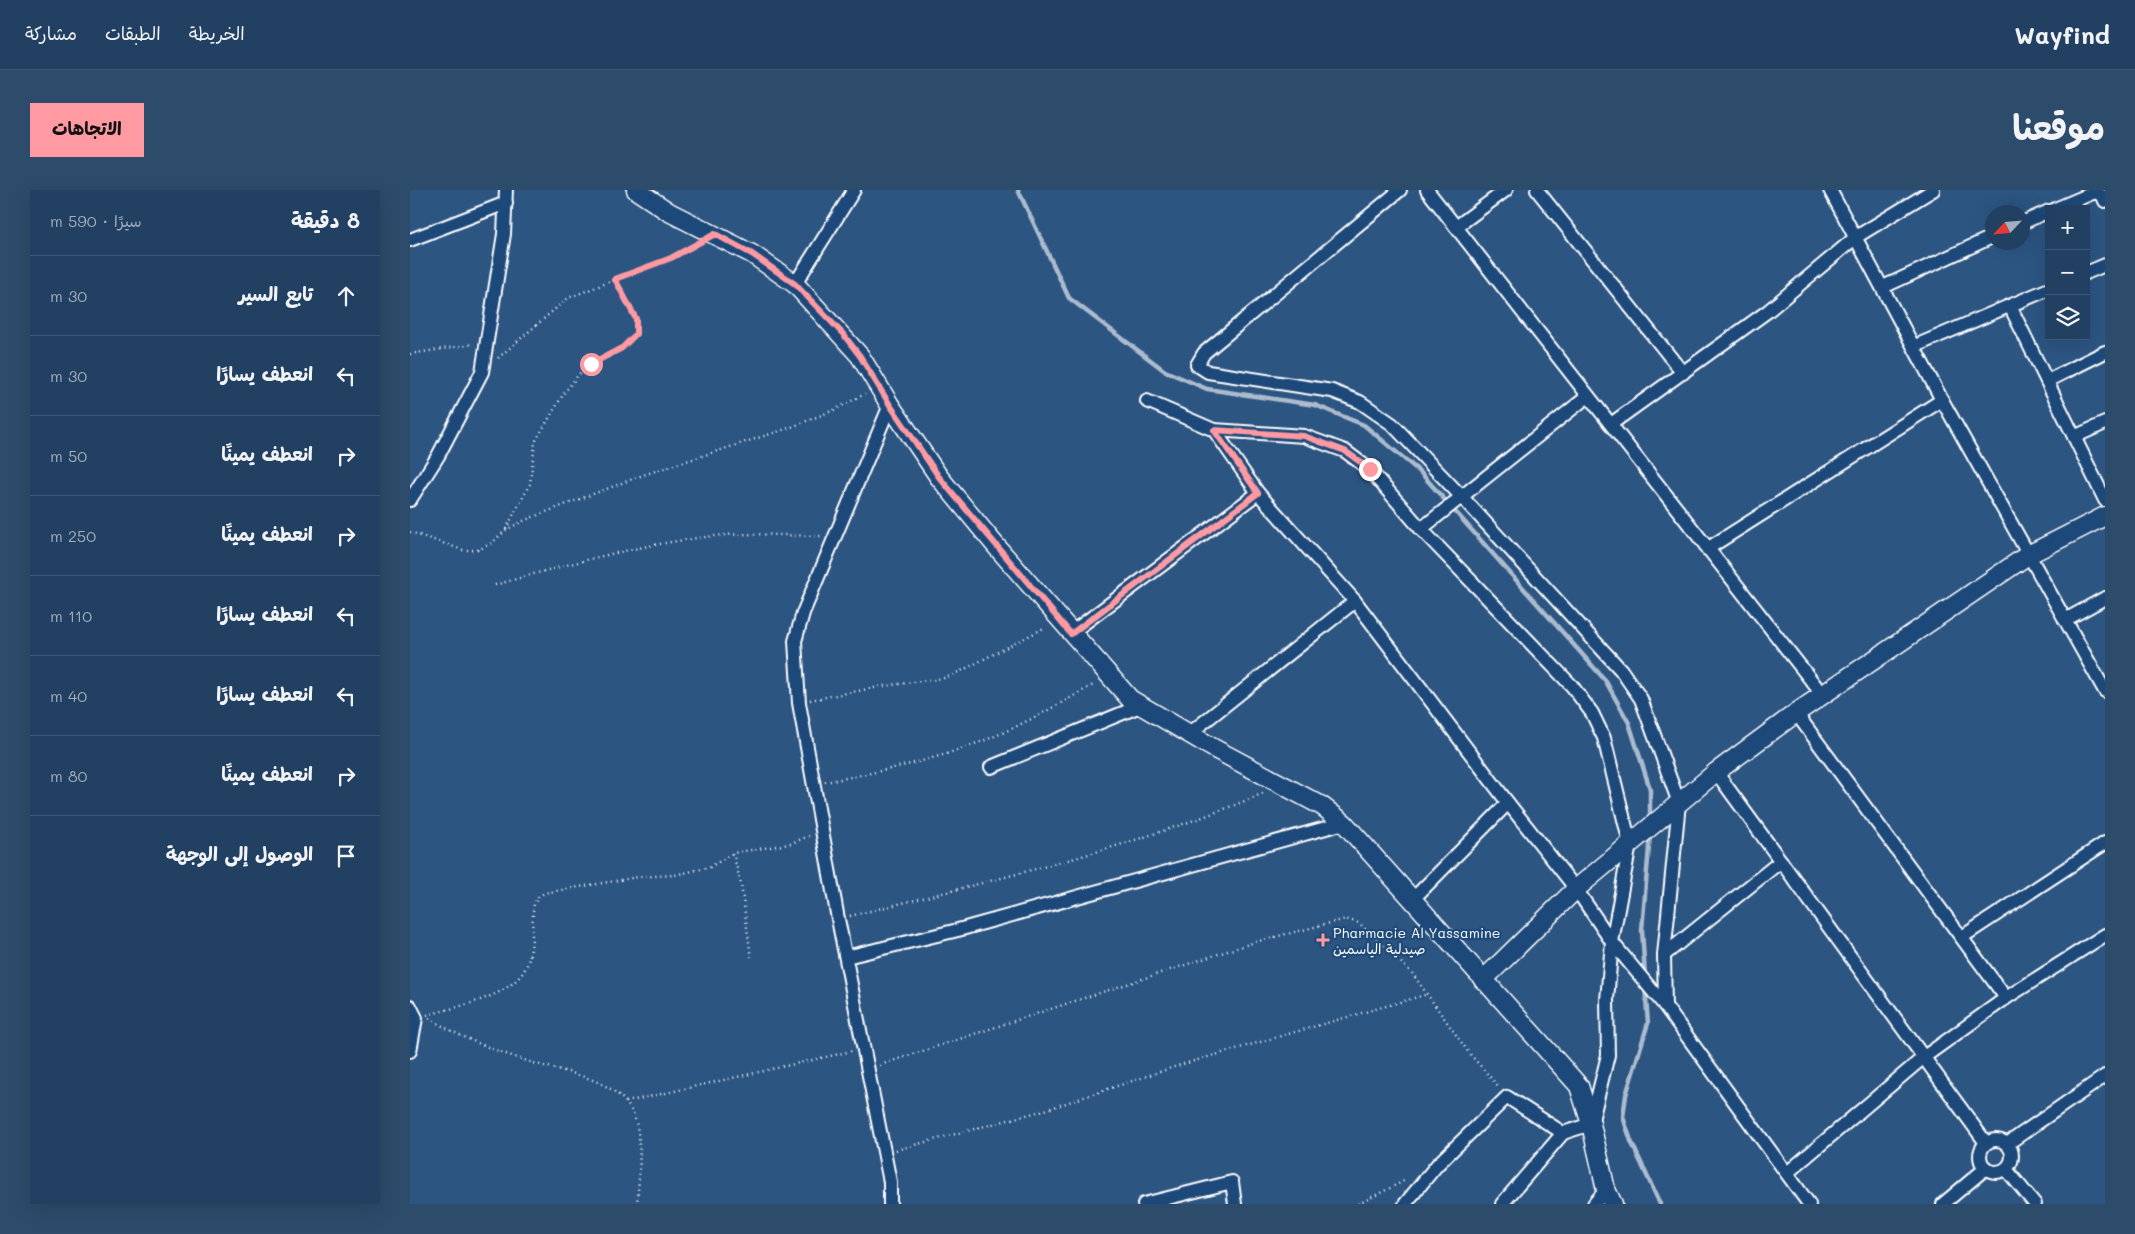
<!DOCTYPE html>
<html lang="ar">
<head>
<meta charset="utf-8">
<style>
  body { margin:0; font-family:Mali,"Playpen Sans Arabic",sans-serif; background:#2d4b6b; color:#f1f3f6; direction:rtl }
  .controls { position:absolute; right:15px; top:15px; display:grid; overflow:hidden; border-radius:0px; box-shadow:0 5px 20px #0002 }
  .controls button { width:45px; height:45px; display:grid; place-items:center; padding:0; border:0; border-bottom:1px solid #3e5977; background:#214062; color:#f1f3f6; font:25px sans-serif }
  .compass { position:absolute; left:1575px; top:15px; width:45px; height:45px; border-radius:50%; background:#214062; box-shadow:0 5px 20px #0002; rotate:244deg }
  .stop { position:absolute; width:15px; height:15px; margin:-11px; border:4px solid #ff9aa2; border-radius:50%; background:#fff }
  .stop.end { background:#ff9aa2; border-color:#fff; box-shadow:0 1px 5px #0008 }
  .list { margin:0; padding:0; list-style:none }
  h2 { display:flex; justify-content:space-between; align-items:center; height:65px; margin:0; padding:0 20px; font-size:21px }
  h2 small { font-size:16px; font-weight:400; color:#a2afbe }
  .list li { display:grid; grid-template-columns:32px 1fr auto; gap:15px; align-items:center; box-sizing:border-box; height:80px; padding:0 20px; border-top:1px solid #3e5977 }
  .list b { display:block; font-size:19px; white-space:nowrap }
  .list em { font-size:16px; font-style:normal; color:#a2afbe }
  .icon { flex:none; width:28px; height:28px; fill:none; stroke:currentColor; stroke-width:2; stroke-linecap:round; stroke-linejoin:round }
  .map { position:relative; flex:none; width:1695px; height:1014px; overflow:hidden; direction:ltr; border-radius:0px }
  header { display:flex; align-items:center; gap:30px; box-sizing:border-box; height:70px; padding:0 25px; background:#214062; border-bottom:1px solid #3e5977 }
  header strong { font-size:24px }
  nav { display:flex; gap:28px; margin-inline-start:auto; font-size:18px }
  .intro { display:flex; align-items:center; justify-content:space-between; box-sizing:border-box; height:120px; padding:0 30px }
  h1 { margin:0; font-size:35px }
  .button { padding:12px 22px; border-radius:0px; background:#ff9aa2; color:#111; font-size:18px; font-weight:700 }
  main { display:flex; gap:30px; padding:0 30px }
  aside { flex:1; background:#214062; border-radius:0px; box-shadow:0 5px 20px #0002 }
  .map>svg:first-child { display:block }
</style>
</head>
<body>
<header>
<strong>Wayfind</strong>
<nav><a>الخريطة</a><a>الطبقات</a><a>مشاركة</a></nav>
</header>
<div class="intro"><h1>موقعنا</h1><a class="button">الاتجاهات</a></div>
<main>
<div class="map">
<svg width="1695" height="1014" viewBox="0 0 1695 1014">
  <rect width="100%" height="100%" fill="#2c5582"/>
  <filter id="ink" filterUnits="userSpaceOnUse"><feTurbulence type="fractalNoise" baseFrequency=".02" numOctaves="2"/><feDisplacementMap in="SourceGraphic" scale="10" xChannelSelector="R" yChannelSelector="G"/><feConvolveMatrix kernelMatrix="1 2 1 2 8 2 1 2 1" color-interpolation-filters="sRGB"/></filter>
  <g filter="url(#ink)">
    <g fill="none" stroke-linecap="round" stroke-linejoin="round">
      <g stroke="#acbcce" stroke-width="4.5">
        <polyline points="608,0 659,108 755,181 797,199 905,215 954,235 1010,282 1195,490 1219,533 1240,599 1240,630"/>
        <polyline points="1235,786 1232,740 1240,645"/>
        <polyline points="1235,797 1238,833 1216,905 1213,927 1221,951 1250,1014"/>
      </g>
      <g stroke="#fff" stroke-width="16">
        <g id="street">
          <polyline points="990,0 794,163 787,175 798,182 922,201 950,212 982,234 1051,306 1211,480 1231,509 1269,613 1254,765 1255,816"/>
          <polyline points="1017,0 1412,504"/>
          <polyline points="1127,0 1273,183"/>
          <polyline points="1420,0 1532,210 1695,501"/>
          <polyline points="1645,19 1685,2 1693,6 1695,11"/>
          <polyline points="1612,33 1639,21"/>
          <polyline points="1046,37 1096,0"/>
          <polyline points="0,50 96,13"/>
          <polyline points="1676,83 1695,75"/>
          <polyline points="385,94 444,0"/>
          <polyline points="1473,97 1582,47"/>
          <polyline points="1600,116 1695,310"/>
          <polyline points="1505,156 1639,99"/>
          <polyline points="1637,191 1695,162"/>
          <polyline points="737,211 804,240 894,246 935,261 959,279 1011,339 1162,496 1182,523 1194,548 1220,654 1202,752 1197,810 1198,865 1181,934 1153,943 1097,907 1027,975 995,1014"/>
          <polyline points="480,215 393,423 385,451 389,513 428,729 480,992 480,1014"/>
          <polyline points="1201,234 1358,121 1446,47 1523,0"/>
          <polyline points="804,240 848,303 945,411 1098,613 1166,699 1202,752 1255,816 1399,1014"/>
          <polyline points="1664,247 1695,233"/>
          <polyline points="0,310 28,266 72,182 94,44 96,0"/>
          <polyline points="1011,339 1178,206"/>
          <polyline points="1297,359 1532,210"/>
          <polyline points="1655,430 1695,408"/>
          <polyline points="661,443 848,303"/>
          <polyline points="1386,523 1596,808"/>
          <polyline points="779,544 945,411"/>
          <polyline points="581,577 730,516"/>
          <polyline points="1306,582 1576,953"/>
          <polyline points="1003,709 1098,613"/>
          <polyline points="1552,747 1695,653"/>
          <polyline points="1254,765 1371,671"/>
          <polyline points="436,767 548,740 934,633"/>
          <polyline points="0,816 6,828 0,861"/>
          <circle cx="1586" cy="966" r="16"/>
          <polyline points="1597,954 1695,886"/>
          <polyline points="1596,979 1625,1014"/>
          <polyline points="1377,983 1514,867 1596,808 1695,745"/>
          <polyline points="734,1014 822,992 825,1014"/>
          <polyline points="1092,1014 1153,943"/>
          <polyline points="1184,1014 1196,1000"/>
          <polyline points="1533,1014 1576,978"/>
        </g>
      </g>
      <g stroke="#fff" stroke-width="21">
        <g id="secondary">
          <polyline points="226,0 259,22 342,64 385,94 450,166 480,215 529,287 586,356 720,509 805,559 912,616 934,633 1169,896 1181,934 1196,1000 1203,1014"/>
          <polyline points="1073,790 1166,699 1306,582 1386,523 1618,365 1695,326"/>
        </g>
      </g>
      <g stroke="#fff" stroke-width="2.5" stroke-dasharray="1 4" stroke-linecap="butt">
        <polyline points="0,164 64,154"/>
        <polyline points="88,168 158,108 261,68 286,54"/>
        <polyline points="96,339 120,294 125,252 154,203 169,184 181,174 212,158 226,144 226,129 205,89"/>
        <polyline points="0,342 53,360 68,360 82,353 96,340 115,330 233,285 379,238 424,220 455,204"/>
        <path d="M85,395c73,-21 145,-41 220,-49 35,-4 72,0 107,0"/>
        <polyline points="400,510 474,496 534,488 551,481 636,437"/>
        <path d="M415,592c48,-9 98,-19 144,-36 44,-15 85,-39 126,-62"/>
        <polyline points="323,663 331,694 341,767"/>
        <path d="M440,726c140,-35 281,-67 414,-123"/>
        <path d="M17,825c31,-9 90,-18 101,-53 6,-18 3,-39 6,-58l4,-7 6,-4 94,-16 37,-2 35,-8 23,-14 56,-9 20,-8"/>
        <path d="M19,828c30,19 64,32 98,43 33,11 85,15 104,49 13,22 8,68 6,94"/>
        <polyline points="470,875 845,752 936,729 949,733 1002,783 1059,863 1089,897"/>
        <polyline points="216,912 442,861"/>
        <polyline points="486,960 635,920 770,875 1018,804"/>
        <polyline points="948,1014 996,990"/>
      </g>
      <use href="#street" stroke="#1f4a7a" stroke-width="12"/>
      <use href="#secondary" stroke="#1f4a7a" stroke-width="18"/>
    </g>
  </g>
  <g fill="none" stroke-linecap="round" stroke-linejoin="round" filter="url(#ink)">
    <polyline stroke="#ff9aa2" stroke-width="6" points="181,174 212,158 226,144 226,129 205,89 261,68 305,44 342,64 385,94 433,144 450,166 480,215 529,287 661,444 848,303 804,240 894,246 935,261 960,279"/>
  </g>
  <path fill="#ff9aa2" stroke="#1f4a7a" stroke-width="2" d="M910.5 742.5h5v5h5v5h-5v5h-5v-5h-5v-5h5z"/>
  <g text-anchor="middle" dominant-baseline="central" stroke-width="4.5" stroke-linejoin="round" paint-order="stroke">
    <g font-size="14" fill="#fff" stroke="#1f4a7a" text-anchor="start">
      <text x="923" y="742">Pharmacie Al Yassamine<tspan x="923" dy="16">صيدلية الياسمين</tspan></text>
    </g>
  </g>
</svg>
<div class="controls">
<button>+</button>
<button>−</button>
<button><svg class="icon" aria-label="layers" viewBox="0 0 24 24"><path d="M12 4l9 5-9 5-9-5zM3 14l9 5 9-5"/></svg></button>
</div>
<svg class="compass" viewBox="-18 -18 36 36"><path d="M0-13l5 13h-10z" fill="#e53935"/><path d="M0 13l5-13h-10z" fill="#a2afbe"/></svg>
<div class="stop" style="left:181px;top:174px"></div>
<div class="stop end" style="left:960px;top:279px"></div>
</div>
<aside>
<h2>8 دقيقة<small>سيرًا · 590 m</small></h2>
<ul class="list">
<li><svg class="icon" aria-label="ahead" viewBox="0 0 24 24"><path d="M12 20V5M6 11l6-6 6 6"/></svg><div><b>تابع السير</b></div><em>30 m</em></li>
<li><svg class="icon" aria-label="left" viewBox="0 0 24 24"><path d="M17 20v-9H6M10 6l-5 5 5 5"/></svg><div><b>انعطف يسارًا</b></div><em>30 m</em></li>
<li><svg class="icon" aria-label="right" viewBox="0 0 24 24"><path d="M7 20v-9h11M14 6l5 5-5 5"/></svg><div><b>انعطف يمينًا</b></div><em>50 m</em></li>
<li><svg class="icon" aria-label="right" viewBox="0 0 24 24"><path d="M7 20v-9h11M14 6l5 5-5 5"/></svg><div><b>انعطف يمينًا</b></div><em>250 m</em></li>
<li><svg class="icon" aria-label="left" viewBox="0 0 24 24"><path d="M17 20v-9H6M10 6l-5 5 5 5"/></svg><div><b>انعطف يسارًا</b></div><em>110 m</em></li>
<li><svg class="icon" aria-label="left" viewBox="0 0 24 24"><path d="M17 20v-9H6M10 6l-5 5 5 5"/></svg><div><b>انعطف يسارًا</b></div><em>40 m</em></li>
<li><svg class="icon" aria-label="right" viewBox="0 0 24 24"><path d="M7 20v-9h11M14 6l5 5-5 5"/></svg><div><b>انعطف يمينًا</b></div><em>80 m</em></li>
<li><svg class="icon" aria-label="arrive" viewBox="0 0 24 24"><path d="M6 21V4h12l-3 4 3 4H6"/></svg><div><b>الوصول إلى الوجهة</b></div></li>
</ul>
</aside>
</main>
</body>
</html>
